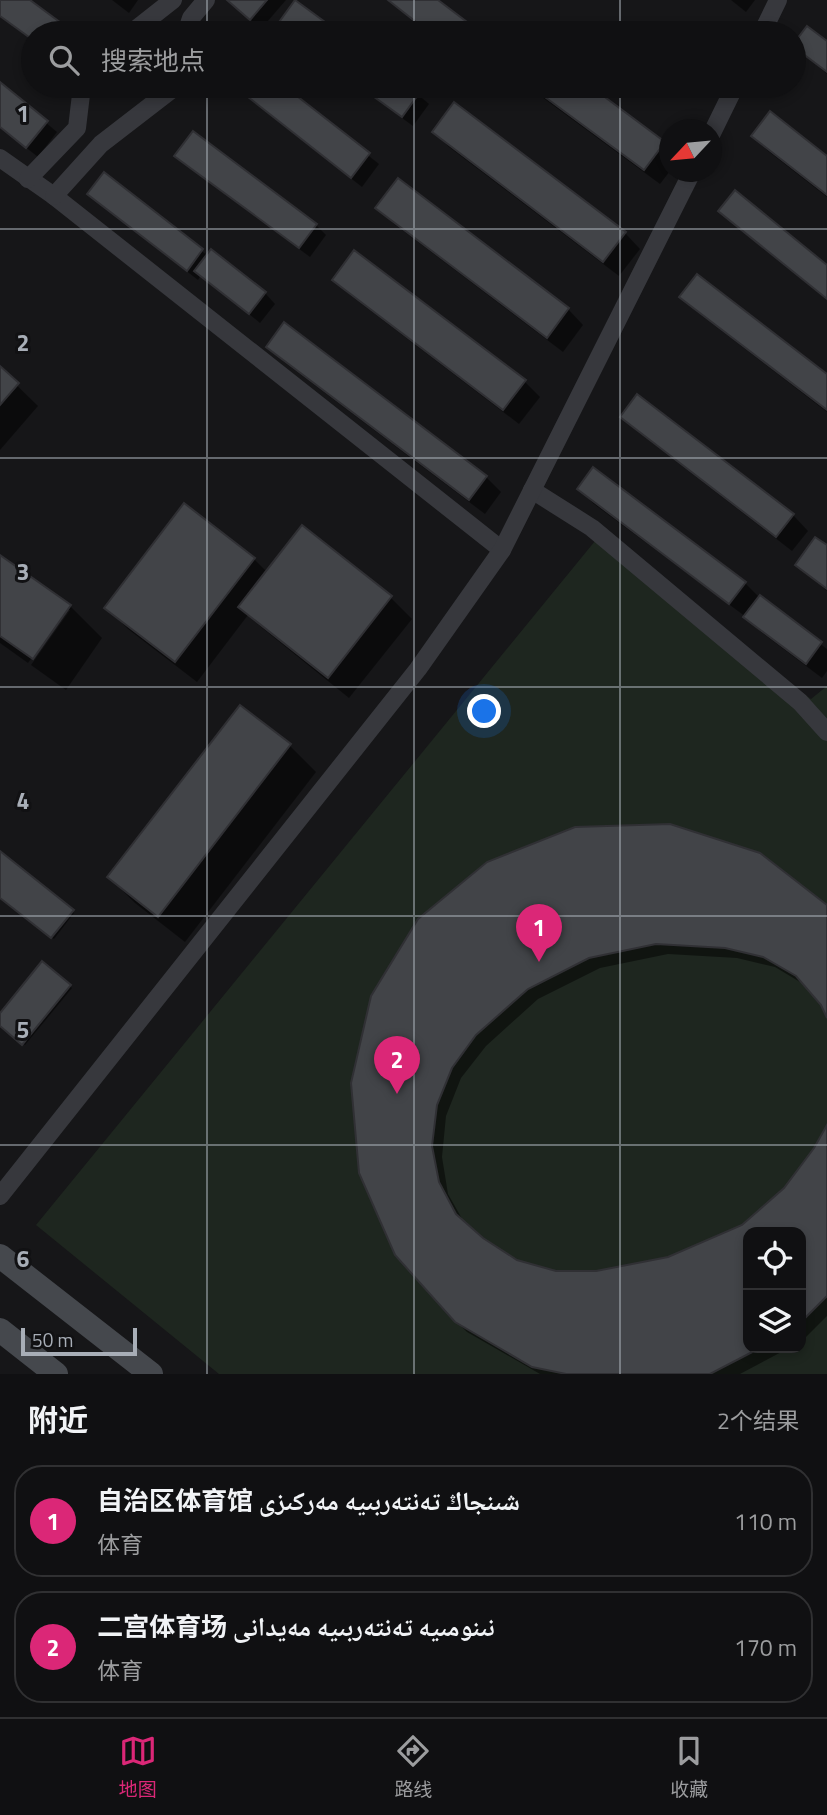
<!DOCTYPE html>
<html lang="zh">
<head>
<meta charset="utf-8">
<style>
  body { margin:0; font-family:"Titillium Web","Noto Naskh Arabic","Noto Sans SC",sans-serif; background:#19191b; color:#f1f3f6 }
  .controls { position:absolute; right:21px; bottom:21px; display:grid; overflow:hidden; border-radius:14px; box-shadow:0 4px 10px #0003 }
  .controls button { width:63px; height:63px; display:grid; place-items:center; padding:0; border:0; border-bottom:2px solid #303032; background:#101012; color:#f1f3f6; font:35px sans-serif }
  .compass { position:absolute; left:659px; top:119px; width:63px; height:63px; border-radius:50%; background:#101012; box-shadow:0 4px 10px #0003; rotate:244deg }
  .scale { position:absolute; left:21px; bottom:18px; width:116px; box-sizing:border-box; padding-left:7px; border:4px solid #a8aeb7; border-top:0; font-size:19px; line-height:24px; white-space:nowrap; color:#a8aeb7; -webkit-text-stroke:5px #111113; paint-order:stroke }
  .you { position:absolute; left:485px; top:712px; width:24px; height:24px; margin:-18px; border:5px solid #fff; border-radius:50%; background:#1a73e8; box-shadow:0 0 0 10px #1a73e833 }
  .badge { display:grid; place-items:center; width:46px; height:46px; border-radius:50%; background:#db2777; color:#fff; font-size:23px; font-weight:700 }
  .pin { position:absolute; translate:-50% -58px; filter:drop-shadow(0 2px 4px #0008) }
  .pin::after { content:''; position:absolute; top:37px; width:24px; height:21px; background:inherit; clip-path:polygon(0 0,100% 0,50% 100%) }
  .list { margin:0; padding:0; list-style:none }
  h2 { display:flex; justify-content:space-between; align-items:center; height:91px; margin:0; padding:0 28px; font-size:30px }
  h2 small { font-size:23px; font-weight:400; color:#9c9d9f }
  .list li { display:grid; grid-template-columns:46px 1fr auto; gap:21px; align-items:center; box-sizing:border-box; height:112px; margin:0 14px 14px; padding:0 14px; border:2px solid #303032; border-radius:28px }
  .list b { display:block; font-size:26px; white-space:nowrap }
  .list p { margin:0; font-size:23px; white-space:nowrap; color:#9c9d9f }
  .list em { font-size:23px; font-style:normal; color:#9c9d9f }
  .icon { flex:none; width:38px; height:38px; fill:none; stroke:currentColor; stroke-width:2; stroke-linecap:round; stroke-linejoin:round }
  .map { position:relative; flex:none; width:827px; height:1374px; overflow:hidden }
  .search { position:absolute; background:#101012; box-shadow:0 4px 10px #0003; left:21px; right:21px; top:21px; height:77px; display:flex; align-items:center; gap:18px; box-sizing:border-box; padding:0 24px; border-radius:38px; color:#9c9d9f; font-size:26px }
  .sheet { height:343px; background:#101012 }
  nav { display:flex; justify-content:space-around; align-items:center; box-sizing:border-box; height:98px; border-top:2px solid #303032; background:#101012; font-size:19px; color:#9c9d9f }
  nav a { display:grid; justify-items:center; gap:4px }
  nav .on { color:#db2777 }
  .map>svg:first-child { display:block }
</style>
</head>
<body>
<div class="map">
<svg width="827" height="1374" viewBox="0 0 827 1374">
  <rect width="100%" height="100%" fill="#161618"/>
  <path fill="#1e261f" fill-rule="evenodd" d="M595,541l216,158 16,-13v688h-608l-183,-149zM748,1232h53v116h-53z"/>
  <g fill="#0007">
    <polygon points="0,0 27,0 69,33 33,33 33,41 0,16"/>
    <polygon points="112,0 138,0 129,13"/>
    <polygon points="229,0 286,0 261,29"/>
    <polygon points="387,0 435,0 476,33 430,33"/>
    <polygon points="731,0 755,0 746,12"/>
    <polygon points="827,44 827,74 794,45"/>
    <polygon points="0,84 57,132 38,157 0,127"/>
    <polygon points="233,86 281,86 379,164 362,187"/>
    <polygon points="358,86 408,86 429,104 413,126"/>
    <polygon points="527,86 587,86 670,149 670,171 660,184"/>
    <polygon points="434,132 625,233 640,249 619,276 449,147"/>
    <polygon points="753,136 827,158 827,197 768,151"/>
    <polygon points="176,156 316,225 326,235 310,257 187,166"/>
    <polygon points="104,175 208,256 265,293 275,304 260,323 201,275 198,280 100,204"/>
    <polygon points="378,208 568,309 583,325 563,352 393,223"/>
    <polygon points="721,211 827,267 827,300 736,226"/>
    <polygon points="334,280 525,382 540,397 519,424 350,295"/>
    <polygon points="682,297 827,376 827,412 697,312"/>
    <polygon points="269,346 486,477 501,492 485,514 284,362"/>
    <polygon points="0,369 38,406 0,450"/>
    <polygon points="622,417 793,515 808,531 792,551 638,432"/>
    <polygon points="579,489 745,583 760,598 827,649 827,671 822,678 761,632 746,617 594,504"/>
    <polygon points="827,547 827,591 797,565"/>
    <polygon points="0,557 70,606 102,638 66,690 31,665 70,610 66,610 28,663 0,643"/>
    <polygon points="254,559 267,572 391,598 412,619 349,698 261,627 248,615 197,682 128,629 107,608"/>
    <polygon points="289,745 316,772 185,942 135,903 109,877"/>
    <polygon points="0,853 74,913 54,939 0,896"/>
    <polygon points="827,907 827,1014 823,1004 805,985 775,967 737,958 668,954 600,968 538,999 486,1046 461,1078 446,1116 442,1157 448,1194 465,1224 482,1240 516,1262 555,1273 596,1273 669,1259 743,1226 786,1190 827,1129 827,1316 801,1342 801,1232 748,1232 748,1348 789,1348 740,1374 540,1374 467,1332 456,1321 373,997"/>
    <polygon points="42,964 72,988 25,1045 0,1025 0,1015"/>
  </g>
  <g fill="#424448" stroke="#303034" stroke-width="2">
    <polygon points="0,0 30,0 61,23 53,33 33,33 33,40 0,16"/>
    <polygon points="227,0 267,0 250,20"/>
    <polygon points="295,0 340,33 289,33 277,25"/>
    <polygon points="388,0 438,0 467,22 459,33 430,33"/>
    <polygon points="807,26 827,41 827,72 794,47 794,43"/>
    <polygon points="0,82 48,121 26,148 0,127"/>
    <polygon points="234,86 284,86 370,153 351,178"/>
    <polygon points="359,86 411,86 420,92 402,117"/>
    <polygon points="530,86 590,86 665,142 644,170"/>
    <polygon points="454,102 626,232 603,262 432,132"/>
    <polygon points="770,111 827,156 827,195 751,136"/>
    <polygon points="193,131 317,224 299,248 174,156"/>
    <polygon points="104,172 203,249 187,271 87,194"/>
    <polygon points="398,178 569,308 547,338 375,208"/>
    <polygon points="735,190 827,265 827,299 718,211"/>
    <polygon points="211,249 266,292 249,314 194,271"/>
    <polygon points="354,250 526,380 503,410 332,280"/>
    <polygon points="697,274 827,374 827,410 679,297"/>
    <polygon points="284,322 487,476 469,500 266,347"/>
    <polygon points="0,366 19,383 0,405"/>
    <polygon points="637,394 794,514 776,537 620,417"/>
    <polygon points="593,467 746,582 729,604 577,489"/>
    <polygon points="184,503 255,558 175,662 104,608"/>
    <polygon points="302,525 392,596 328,678 238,607"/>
    <polygon points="815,537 827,545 827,589 795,565"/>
    <polygon points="0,555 71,605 33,659 0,636"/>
    <polygon points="760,595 822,642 806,664 743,617"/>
    <polygon points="240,705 291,744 158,917 107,877"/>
    <polygon points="670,824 760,853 827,905 827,1018 821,1005 796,976 763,957 725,948 656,944 589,958 528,989 476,1035 452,1068 437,1105 432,1146 439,1182 456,1214 483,1238 517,1260 556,1271 596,1271 668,1257 742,1225 784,1188 814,1148 827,1125 827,1296 801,1322 801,1232 748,1232 748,1348 760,1348 710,1374 566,1374 532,1367 455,1322 395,1255 359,1173 351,1083 371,996 418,919 487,862 575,827"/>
    <polygon points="0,851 74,910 51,938 0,898"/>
    <polygon points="42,961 71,985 22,1045 0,1026 0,1013"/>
  </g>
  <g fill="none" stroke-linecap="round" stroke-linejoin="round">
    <g stroke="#37383d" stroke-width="18">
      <polyline points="131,33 173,0"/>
      <polyline points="186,33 191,18 206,0"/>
      <polyline points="762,33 778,0"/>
      <polyline points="712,133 735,86"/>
      <polyline points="0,158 54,196 502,550"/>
      <polyline points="28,179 77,128 82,86"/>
      <polyline points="54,196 101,144 171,90 172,86"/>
      <polyline points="532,490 592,528 800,702 827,732"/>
      <polyline points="0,1196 418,669 502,550 692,172"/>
    </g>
    <g stroke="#45484d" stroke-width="24">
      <polyline points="0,1256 151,1374"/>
      <polyline points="0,1330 56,1374"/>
    </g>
  </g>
  <path fill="none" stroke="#a8aeb7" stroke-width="2" stroke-opacity="0.55" d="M207,0v33M414,0v33M620,0v33M207,86v1288M414,86v1288M620,86v1288M0,229h827M0,458h827M0,687h827M0,916h827M0,1145h827"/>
  <g font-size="23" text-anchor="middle" font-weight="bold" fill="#a8aeb7" stroke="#111113" stroke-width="6" stroke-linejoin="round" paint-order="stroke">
    <text x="23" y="122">1</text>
    <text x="23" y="351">2</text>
    <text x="23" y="580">3</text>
    <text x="23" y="809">4</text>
    <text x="23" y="1038">5</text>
    <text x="23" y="1267">6</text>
  </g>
</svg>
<div class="controls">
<button><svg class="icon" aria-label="locate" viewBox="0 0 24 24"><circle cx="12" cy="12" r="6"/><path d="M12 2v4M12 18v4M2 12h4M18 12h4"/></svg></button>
<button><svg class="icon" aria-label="layers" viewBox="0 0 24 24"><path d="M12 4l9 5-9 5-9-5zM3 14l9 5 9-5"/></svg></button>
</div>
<svg class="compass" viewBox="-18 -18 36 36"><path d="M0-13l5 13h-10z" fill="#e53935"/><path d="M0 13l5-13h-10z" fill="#9c9d9f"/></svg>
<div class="scale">50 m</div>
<div class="you"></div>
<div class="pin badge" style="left:539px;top:962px">1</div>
<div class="pin badge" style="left:397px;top:1094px">2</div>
<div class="search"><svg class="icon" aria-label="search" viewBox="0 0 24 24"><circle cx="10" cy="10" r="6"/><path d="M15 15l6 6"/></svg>搜索地点</div>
</div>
<section class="sheet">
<h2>附近<small>2个结果</small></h2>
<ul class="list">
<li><span class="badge">1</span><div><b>自治区体育馆 شىنجاڭ تەنتەربىيە مەركىزى</b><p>体育</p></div><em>110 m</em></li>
<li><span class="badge">2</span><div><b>二宫体育场 نىنومىيە تەنتەربىيە مەيدانى</b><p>体育</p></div><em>170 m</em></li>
</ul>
</section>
<nav>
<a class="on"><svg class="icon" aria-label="map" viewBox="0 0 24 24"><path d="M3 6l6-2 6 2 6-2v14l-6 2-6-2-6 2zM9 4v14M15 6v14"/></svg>地图</a>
<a><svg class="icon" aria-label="directions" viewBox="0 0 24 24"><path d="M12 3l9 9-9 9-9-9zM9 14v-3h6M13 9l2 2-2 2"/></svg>路线</a>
<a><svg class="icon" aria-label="saved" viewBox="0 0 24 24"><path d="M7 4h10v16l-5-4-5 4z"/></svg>收藏</a>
</nav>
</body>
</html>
